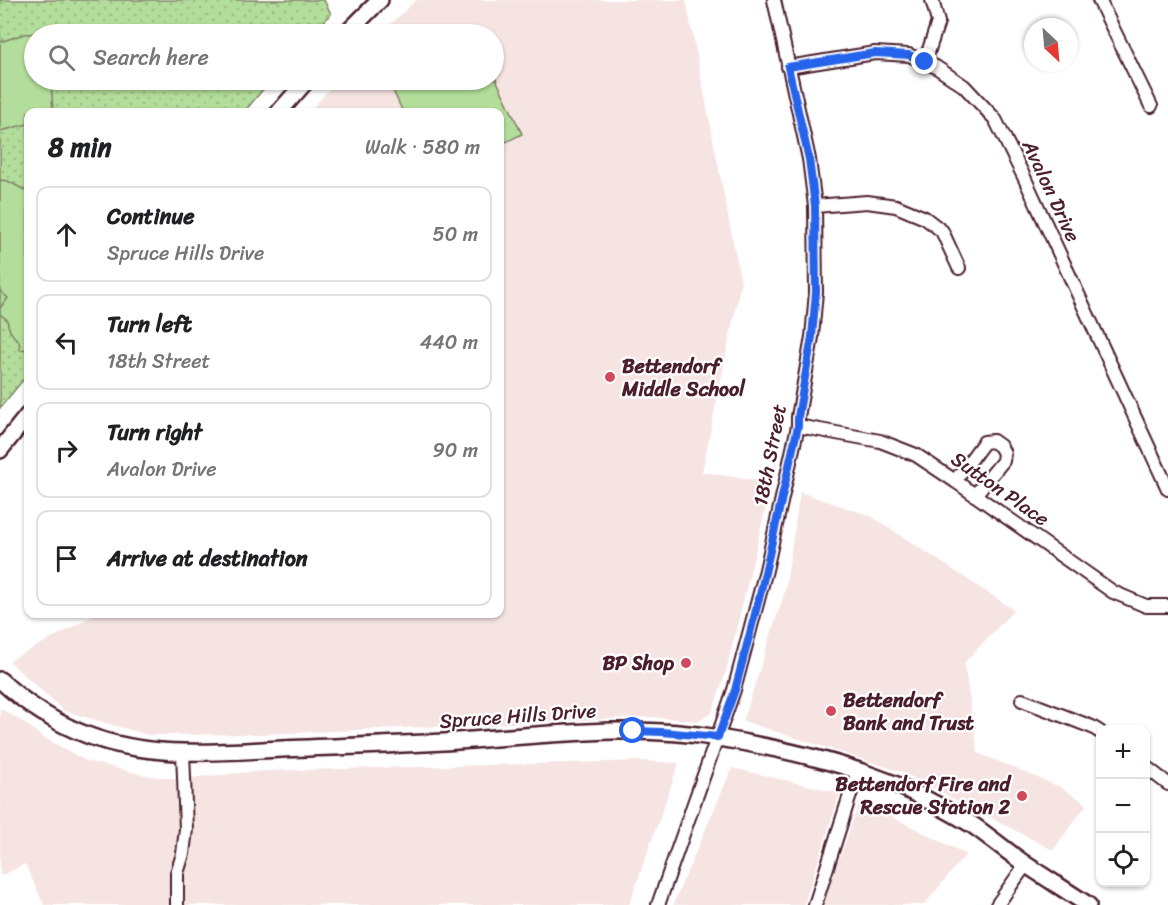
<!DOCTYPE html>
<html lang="en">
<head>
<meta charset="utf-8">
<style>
  body { margin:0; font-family:Sriracha,sans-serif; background:#f2f2f2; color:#202124 }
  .controls { position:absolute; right:18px; bottom:18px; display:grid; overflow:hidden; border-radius:12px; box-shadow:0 2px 4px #0004 }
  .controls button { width:54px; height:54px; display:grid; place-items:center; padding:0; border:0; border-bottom:2px solid #e0e0e0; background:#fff; color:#202124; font:30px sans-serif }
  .compass { position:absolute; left:1024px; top:18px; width:54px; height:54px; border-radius:50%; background:#fff; box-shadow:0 2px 4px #0004; rotate:154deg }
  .stop { position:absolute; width:18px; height:18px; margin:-14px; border:4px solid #2563eb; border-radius:50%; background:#fff }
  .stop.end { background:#2563eb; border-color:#fff; box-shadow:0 2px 6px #0008 }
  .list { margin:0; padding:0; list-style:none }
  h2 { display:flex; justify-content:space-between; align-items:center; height:78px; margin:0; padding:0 24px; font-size:26px }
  h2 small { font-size:20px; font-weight:400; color:#757577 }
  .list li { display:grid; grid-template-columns:39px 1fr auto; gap:18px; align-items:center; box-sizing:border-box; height:96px; margin:0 12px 12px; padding:0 12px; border:2px solid #e0e0e0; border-radius:12px }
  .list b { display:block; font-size:22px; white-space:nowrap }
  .list p { margin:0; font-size:20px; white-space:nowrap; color:#757577 }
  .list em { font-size:20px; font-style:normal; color:#757577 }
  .icon { flex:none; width:33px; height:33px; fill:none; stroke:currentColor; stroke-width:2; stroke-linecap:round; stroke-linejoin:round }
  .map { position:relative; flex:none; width:1168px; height:905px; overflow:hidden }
  .search { position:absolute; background:#fff; box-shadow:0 2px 4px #0004; left:24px; top:24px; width:480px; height:66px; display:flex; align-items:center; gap:15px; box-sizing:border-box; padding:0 21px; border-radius:33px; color:#757577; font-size:22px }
  .panel { position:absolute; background:#fff; box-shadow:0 2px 4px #0004; left:24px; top:108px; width:480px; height:510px; border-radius:12px }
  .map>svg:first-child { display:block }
</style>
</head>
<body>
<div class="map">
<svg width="1168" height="905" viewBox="0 0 1168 905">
  <defs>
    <pattern id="grass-dots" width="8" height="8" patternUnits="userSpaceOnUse" patternTransform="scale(1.5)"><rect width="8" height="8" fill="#b2dd9a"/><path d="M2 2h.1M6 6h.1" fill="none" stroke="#9bbd85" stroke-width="1.8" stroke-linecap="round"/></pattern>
  </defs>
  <rect width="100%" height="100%" fill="#fff"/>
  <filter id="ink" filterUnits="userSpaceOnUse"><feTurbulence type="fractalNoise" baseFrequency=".0167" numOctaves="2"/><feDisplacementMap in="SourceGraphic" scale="12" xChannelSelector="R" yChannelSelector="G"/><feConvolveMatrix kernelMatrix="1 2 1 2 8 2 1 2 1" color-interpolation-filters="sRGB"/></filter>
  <g filter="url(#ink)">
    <g fill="#f5e4e2">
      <polygon points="416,0 686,0 741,282 702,472 772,483 726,671 712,713 698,721 652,717 264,734 148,735 64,711 9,661 97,614 500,614 500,112 309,112 338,80 494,80 494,34 380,34"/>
      <polygon points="800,492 871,516 1014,610 964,663 978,753 1060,787 1087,804 1053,850 902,772 743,721 785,591"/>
      <polygon points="0,708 23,722 41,736 86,761 144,775 177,779 263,771 643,761 679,763 629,905 44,905 25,864 0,876"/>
      <polygon points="732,768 840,793 804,905 673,905"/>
      <polygon points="860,801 966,854 924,905 823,905"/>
    </g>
    <polygon fill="url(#grass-dots)" stroke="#7e7e62" stroke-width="1.5" points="0,0 324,0 331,14 312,34 34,34 34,80 271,80 244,112 28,112 28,374 0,408"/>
    <g fill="#b2dd9a" stroke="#7e7e62" stroke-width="1.5">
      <polygon points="42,33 46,34 34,34 34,80 51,80 53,112 28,112 28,124 0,131 0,42 24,34"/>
      <polygon points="494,75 522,134 500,145 500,112 403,112 388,80 494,80"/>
      <path d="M0,180l8,1 20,11v157l-8,1 -1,-9c-8,-6 -10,-11 -12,-21l-7,-6v-6l8,-10 -8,-7z"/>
    </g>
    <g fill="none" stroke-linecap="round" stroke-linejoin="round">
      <g stroke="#4a1f2b" stroke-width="16">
        <g id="minor">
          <polyline points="1099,0 1151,106"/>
          <polyline points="925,62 938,22 932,0"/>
          <polyline points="788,67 875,53 909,55 936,67 964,86 995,119 1024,177 1168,489"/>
          <polyline points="815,206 867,202 896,206 925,218 942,231 959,268"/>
          <polyline points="798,426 880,441 916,455 955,481 1113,592 1146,606 1168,606"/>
          <polyline points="955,481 984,442 993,441 1000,446 1004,453 1003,461 975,495"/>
          <polyline points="1022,700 1092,727 1100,732"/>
          <polyline points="1146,767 1168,784"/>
          <polyline points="177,905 177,873 183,854 186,829 183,752"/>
          <polyline points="658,905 734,690 766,570 798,426 798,417 812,337 816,292 815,206 809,159 774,0"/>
          <polyline points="815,905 858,770"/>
          <polyline points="997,905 1026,864"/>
        </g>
      </g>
      <g stroke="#4a1f2b" stroke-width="20">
        <g id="major">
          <polyline points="346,34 380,0"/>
          <polyline points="279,112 307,80"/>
          <polyline points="0,450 28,415"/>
          <path d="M0,680c25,23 55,43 87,55 63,24 129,17 195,14 63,-3 127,-4 190,-9 82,-6 166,-16 247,-2 53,9 107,20 157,39 11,4 22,8 32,13 22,11 45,23 66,36 17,12 34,26 51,38 21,14 42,27 63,41"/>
        </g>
      </g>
      <use href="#minor" stroke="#fff" stroke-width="12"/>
      <use href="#major" stroke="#fff" stroke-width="15"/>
    </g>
  </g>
  <g fill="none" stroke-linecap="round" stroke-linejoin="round" filter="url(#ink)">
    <polyline stroke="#2563eb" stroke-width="8" points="633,731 662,732 718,737 735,690 760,595 798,426 798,417 812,337 816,292 815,206 809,159 788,67 875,53 909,55 925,62"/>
  </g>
  <g fill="#d1495b" stroke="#fff" stroke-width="2">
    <circle cx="610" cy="377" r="6"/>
    <circle cx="686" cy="663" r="6"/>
    <circle cx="831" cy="711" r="6"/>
    <circle cx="1022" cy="796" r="6"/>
  </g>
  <g text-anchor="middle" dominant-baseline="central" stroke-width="4.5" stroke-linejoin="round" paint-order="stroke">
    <g font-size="20" fill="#4a1f2b" stroke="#fff">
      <text transform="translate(1051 191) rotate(65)">Avalon Drive</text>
      <text transform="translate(770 455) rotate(-79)">18th Street</text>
      <text transform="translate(1000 489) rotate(35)">Sutton Place</text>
      <text transform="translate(518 716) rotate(-4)">Spruce Hills Drive</text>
    </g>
    <g font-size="20" font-weight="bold" fill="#4a1f2b" stroke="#fff" text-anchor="start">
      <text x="622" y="366">Bettendorf<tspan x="622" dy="23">Middle School</tspan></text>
      <text x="674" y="663" text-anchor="end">BP Shop</text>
      <text x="843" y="700">Bettendorf<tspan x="843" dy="23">Bank and Trust</tspan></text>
      <text x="1010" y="784" text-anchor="end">Bettendorf Fire and<tspan x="1010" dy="23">Rescue Station 2</tspan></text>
    </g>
  </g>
</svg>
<div class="controls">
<button>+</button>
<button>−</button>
<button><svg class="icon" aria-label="locate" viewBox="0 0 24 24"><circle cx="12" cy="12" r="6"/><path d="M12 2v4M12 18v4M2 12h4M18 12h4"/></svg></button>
</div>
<svg class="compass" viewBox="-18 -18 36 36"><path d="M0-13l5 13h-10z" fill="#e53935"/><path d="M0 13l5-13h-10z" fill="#757577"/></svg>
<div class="stop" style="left:633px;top:731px"></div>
<div class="stop end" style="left:925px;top:62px"></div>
<div class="search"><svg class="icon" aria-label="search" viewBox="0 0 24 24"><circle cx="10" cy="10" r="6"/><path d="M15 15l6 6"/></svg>Search here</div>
<section class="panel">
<h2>8 min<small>Walk · 580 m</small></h2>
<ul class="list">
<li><svg class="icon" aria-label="ahead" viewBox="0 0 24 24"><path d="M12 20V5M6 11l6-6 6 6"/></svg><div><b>Continue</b><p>Spruce Hills Drive</p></div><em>50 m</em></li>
<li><svg class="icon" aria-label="left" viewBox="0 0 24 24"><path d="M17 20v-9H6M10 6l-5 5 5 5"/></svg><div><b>Turn left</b><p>18th Street</p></div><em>440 m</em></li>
<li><svg class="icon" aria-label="right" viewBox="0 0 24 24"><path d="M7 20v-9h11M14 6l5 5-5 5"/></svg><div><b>Turn right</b><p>Avalon Drive</p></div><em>90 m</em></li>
<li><svg class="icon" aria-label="arrive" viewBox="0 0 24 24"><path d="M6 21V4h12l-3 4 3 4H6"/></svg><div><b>Arrive at destination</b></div></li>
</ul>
</section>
</div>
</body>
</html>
